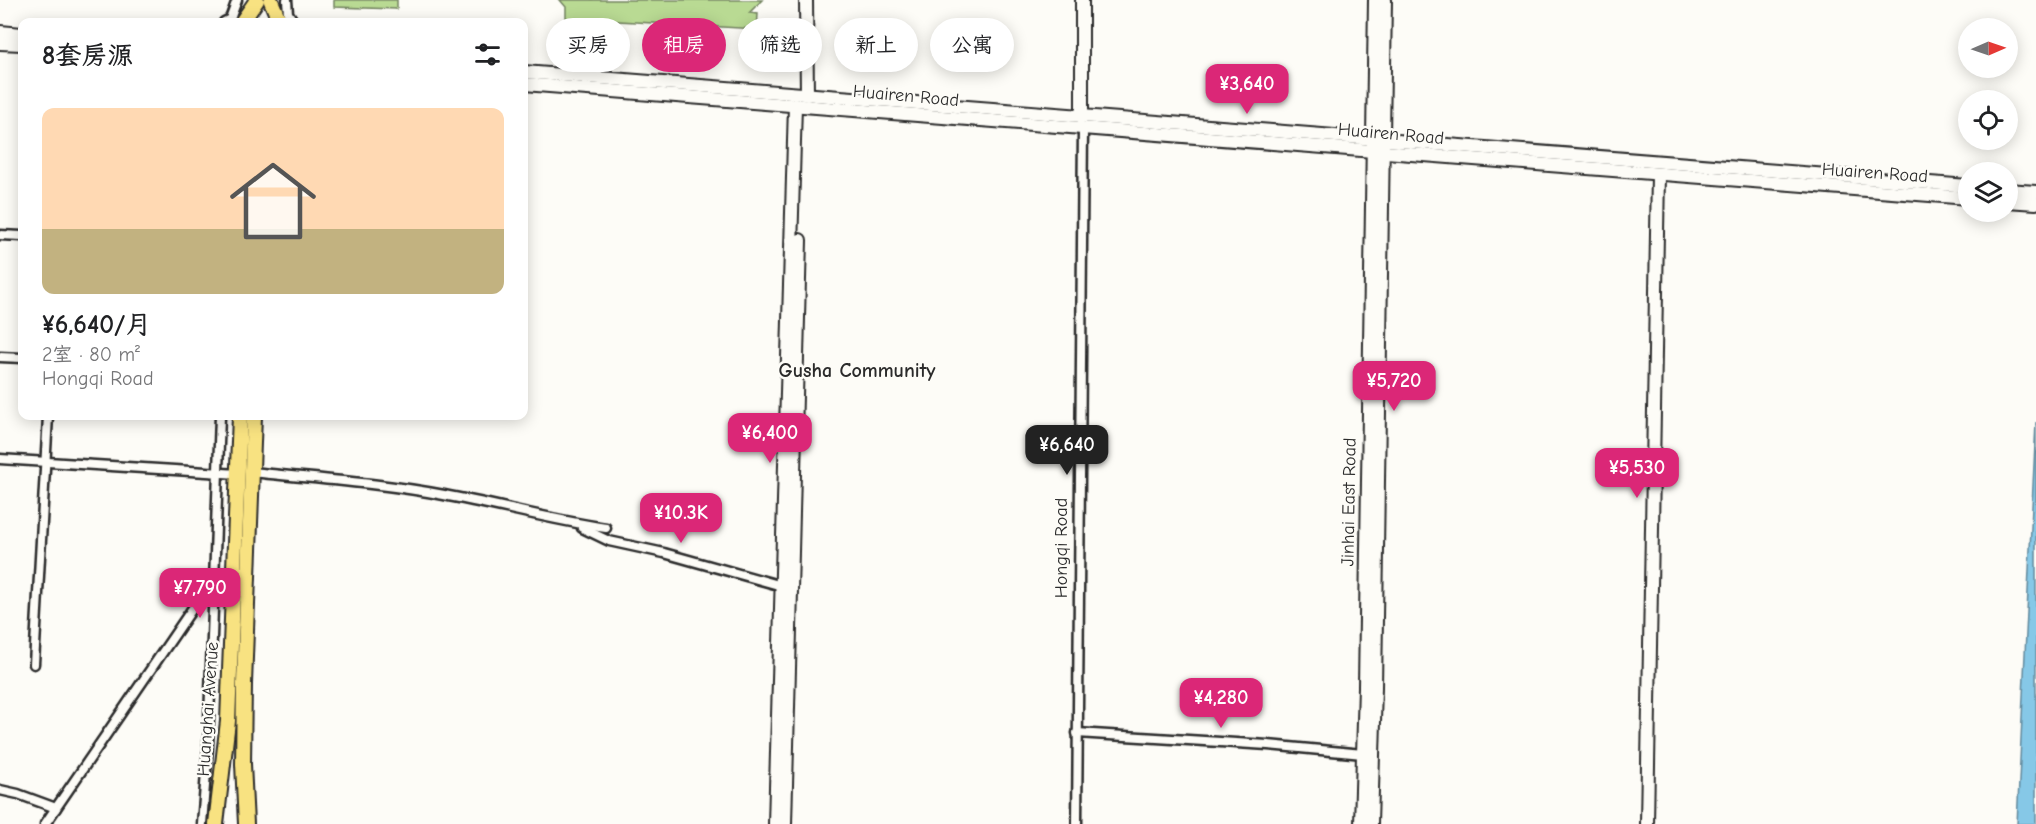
<!DOCTYPE html>
<html lang="zh">
<meta charset="utf-8">
<style>
:root{--surface:#fff;--page:#f2f2f2;--text:#202124;--muted:#757577;--accent:#db2777}
body{margin:0;font-family:"Comic Neue","LXGW WenKai TC",sans-serif;background:var(--page);color:var(--text);height:100vh;display:flex;flex-direction:column;font-size:22px;white-space:nowrap}
*{box-sizing:border-box;margin:0}
p{font-size:20px;color:var(--muted)}
.icon{flex:none;width:33px;height:33px;fill:none;stroke:currentColor;stroke-width:2;stroke-linecap:round;stroke-linejoin:round}
.map{position:relative;flex:1;overflow:hidden}
.side{position:absolute;left:18px;top:18px;width:510px;height:402px;display:flex;flex-direction:column;background:var(--surface);border-radius:12px;box-shadow:0 3px 15px #0003}
.side>*{flex:none}
.banner{position:absolute;left:546px;top:18px;width:570px;height:54px;display:flex;gap:12px}
.needle{width:39px;rotate:88deg}
.controls{position:absolute;left:1958px;top:18px;display:grid;gap:12px}
.controls a{display:grid;place-items:center;width:60px;height:60px;border-radius:50%;background:var(--surface);box-shadow:0 3px 15px #0003;font-size:30px}
.price{position:absolute;translate:-50% -51px;padding:0 14px;border-radius:12px;background:var(--accent);color:#fff;font-size:20px;line-height:39px;filter:drop-shadow(0 2px 3px #0008)}
.price::after{content:'';position:absolute;left:50%;top:36px;width:18px;height:14px;margin-left:-9px;background:inherit;clip-path:polygon(0 0,100% 0,50% 100%)}
.price.on{background:#222;color:#fff}
ul{padding:0;list-style:none}
li{display:grid;align-content:center;gap:12px;height:318px;padding:0 24px}
li span{display:grid;place-items:center;height:186px;border-radius:12px;color:#555}
li>.icon{margin-inline-start:auto}
span .icon{width:108px;height:108px;fill:#fffc;stroke-width:1}
li b{font-size:26px}
h2{display:flex;justify-content:space-between;align-items:center;height:72px;padding:0 24px;font-size:26px}
.pill{padding:0 21px;border-radius:27px;background:var(--surface);box-shadow:0 3px 15px #0003;font-size:21px;line-height:54px}
.pill.on{background:var(--accent);color:#fff}
.map>svg:first-child{display:block}
</style>
<div class="map">
<svg width="2036" height="824" viewBox="0 0 2036 824">
<rect width="100%" height="100%" fill="#fdfcf7"/>
<filter id="ink" filterUnits="userSpaceOnUse"><feTurbulence type="fractalNoise" baseFrequency=".0167" numOctaves="2"/><feDisplacementMap in="SourceGraphic" scale="12" xChannelSelector="R" yChannelSelector="G"/><feConvolveMatrix kernelMatrix="1 2 1 2 8 2 1 2 1" color-interpolation-filters="sRGB"/></filter>
<g filter="url(#ink)">
<!-- green -->
<g fill="#b9da93" stroke="#72825f" stroke-width="1.5">
<polygon points="334,0 397,0 397,9 334,7"/>
<polygon points="560,0 762,0 749,13 758,14 757,29 566,18 566,7"/>
</g>
<!-- water -->
<polygon fill="#86c8e7" stroke="#62899c" stroke-width="1.5" points="2036,422 2036,824 2017,824"/>
<g fill="none" stroke-linecap="round" stroke-linejoin="round">
<!-- street casing -->
<g stroke="#2b2b2b" stroke-width="13">
<g id="street">
<polyline points="287,0 288,13 294,22"/>
<polyline points="224,22 230,19 237,0"/>
<polyline points="0,235 22,236"/>
<polyline points="0,357 22,358"/>
<polyline points="0,459 238,474"/>
<path d="M252 472C316 479 381 483 444 495 498 505 552 520 606 528"/>
<polyline points="582,528 609,541 664,553 782,586"/>
<polyline points="34,664 48,416"/>
<polyline points="1077,733 1268,745 1363,754"/>
<polyline points="0,790 18,794 56,808"/>
<polyline points="45,824 214,577 234,576"/>
<polyline points="202,824 208,747 220,416"/>
<polyline points="1077,824 1083,128"/>
</g>
</g>
<!-- secondary casing -->
<g stroke="#2b2b2b" stroke-width="16">
<g id="secondary">
<polyline points="806,0 807,95"/>
<polyline points="0,32 22,34"/>
<polyline points="0,43 22,44"/>
<polyline points="524,72 1968,186"/>
<polyline points="524,84 1968,198"/>
<polyline points="1082,117 1082,0"/>
<polyline points="2007,190 2036,192"/>
<polyline points="2007,201 2036,203"/>
<polyline points="775,824 795,105"/>
<polyline points="785,824 800,240"/>
<polyline points="1361,824 1365,687 1375,0"/>
<polyline points="1371,824 1375,687 1385,0"/>
<polyline points="1647,824 1658,174"/>
</g>
</g>
<!-- primary casing -->
<g stroke="#2b2b2b" stroke-width="18">
<g id="primary">
<polyline points="271,1 280,22"/>
<polyline points="242,22 257,0"/>
<polyline points="216,824 228,721 240,416"/>
<polyline points="246,824 243,764 244,684 254,416"/>
</g>
</g>
<!-- street -->
<use href="#street" stroke="#fdfcf7" stroke-width="8"/>
<!-- secondary -->
<use href="#secondary" stroke="#fdfcf7" stroke-width="12"/>
<!-- primary -->
<use href="#primary" stroke="#f8e281" stroke-width="14"/>
</g>
</g>
<g text-anchor="middle" dominant-baseline="central" stroke-width="5" stroke-linejoin="round" paint-order="stroke">
<!-- street labels -->
<g font-size="18" fill="#2b2b2b" stroke="#fdfcf7">
<text transform="translate(906 96) rotate(5)">Huairen Road</text>
<text transform="translate(1391 134) rotate(5)">Huairen Road</text>
<text transform="translate(1875 173) rotate(4)">Huairen Road</text>
<text transform="translate(1349 502) rotate(-89)">Jinhai East Road</text>
<text transform="translate(1061 548) rotate(-90)">Hongqi Road</text>
<text transform="translate(208 709) rotate(-86)">Huanghai Avenue</text>
</g>
<!-- neighbourhood labels -->
<g font-size="20" font-weight="bold" fill="#2b2b2b" stroke="#fdfcf7">
<text x="857" y="370">Gusha Community</text>
</g>
</g>
</svg>
<div class="controls">
<a><svg class="needle" viewBox="-14 -14 28 28"><path d="M0-13l5 13h-10z" fill="#e53935"/><path d="M0 13l5-13h-10z" fill="#757577"/></svg></a>
<a><svg class="icon" aria-label="locate" viewBox="0 0 24 24"><circle cx="12" cy="12" r="6"/><path d="M12 2v4M12 18v4M2 12h4M18 12h4"/></svg></a>
<a><svg class="icon" aria-label="layers" viewBox="0 0 24 24"><path d="M12 4l9 5-9 5-9-5zM3 14l9 5 9-5"/></svg></a>
</div>
<b class="price" style="left:1247px;top:115px">¥3,640</b>
<b class="price" style="left:1394px;top:412px">¥5,720</b>
<b class="price" style="left:770px;top:464px">¥6,400</b>
<b class="price on" style="left:1067px;top:476px">¥6,640</b>
<b class="price" style="left:1637px;top:499px">¥5,530</b>
<b class="price" style="left:681px;top:544px">¥10.3K</b>
<b class="price" style="left:200px;top:619px">¥7,790</b>
<b class="price" style="left:1221px;top:729px">¥4,280</b>
<div class="banner">
<a class="pill">买房</a>
<a class="pill on">租房</a>
<a class="pill">筛选</a>
<a class="pill">新上</a>
<a class="pill">公寓</a>
</div>
<section class="side">
<h2>8套房源<svg class="icon" aria-label="filters" viewBox="0 0 24 24"><path d="M4 7h16M4 17h16"/><circle cx="9" cy="7" r="2"/><circle cx="15" cy="17" r="2"/></svg></h2>
<ul>
<li><span style="background:linear-gradient(#ffd9b3 65%,#c2b280 0)"><svg class="icon" aria-label="home" viewBox="0 0 24 24"><path d="M3 11l9-7 9 7M6 9v11h12V9"/></svg></span><div><b>¥6,640/月</b><p>2室 · 80 m²</p><p>Hongqi Road</p></div></li>
</ul>
</section>
</div>
